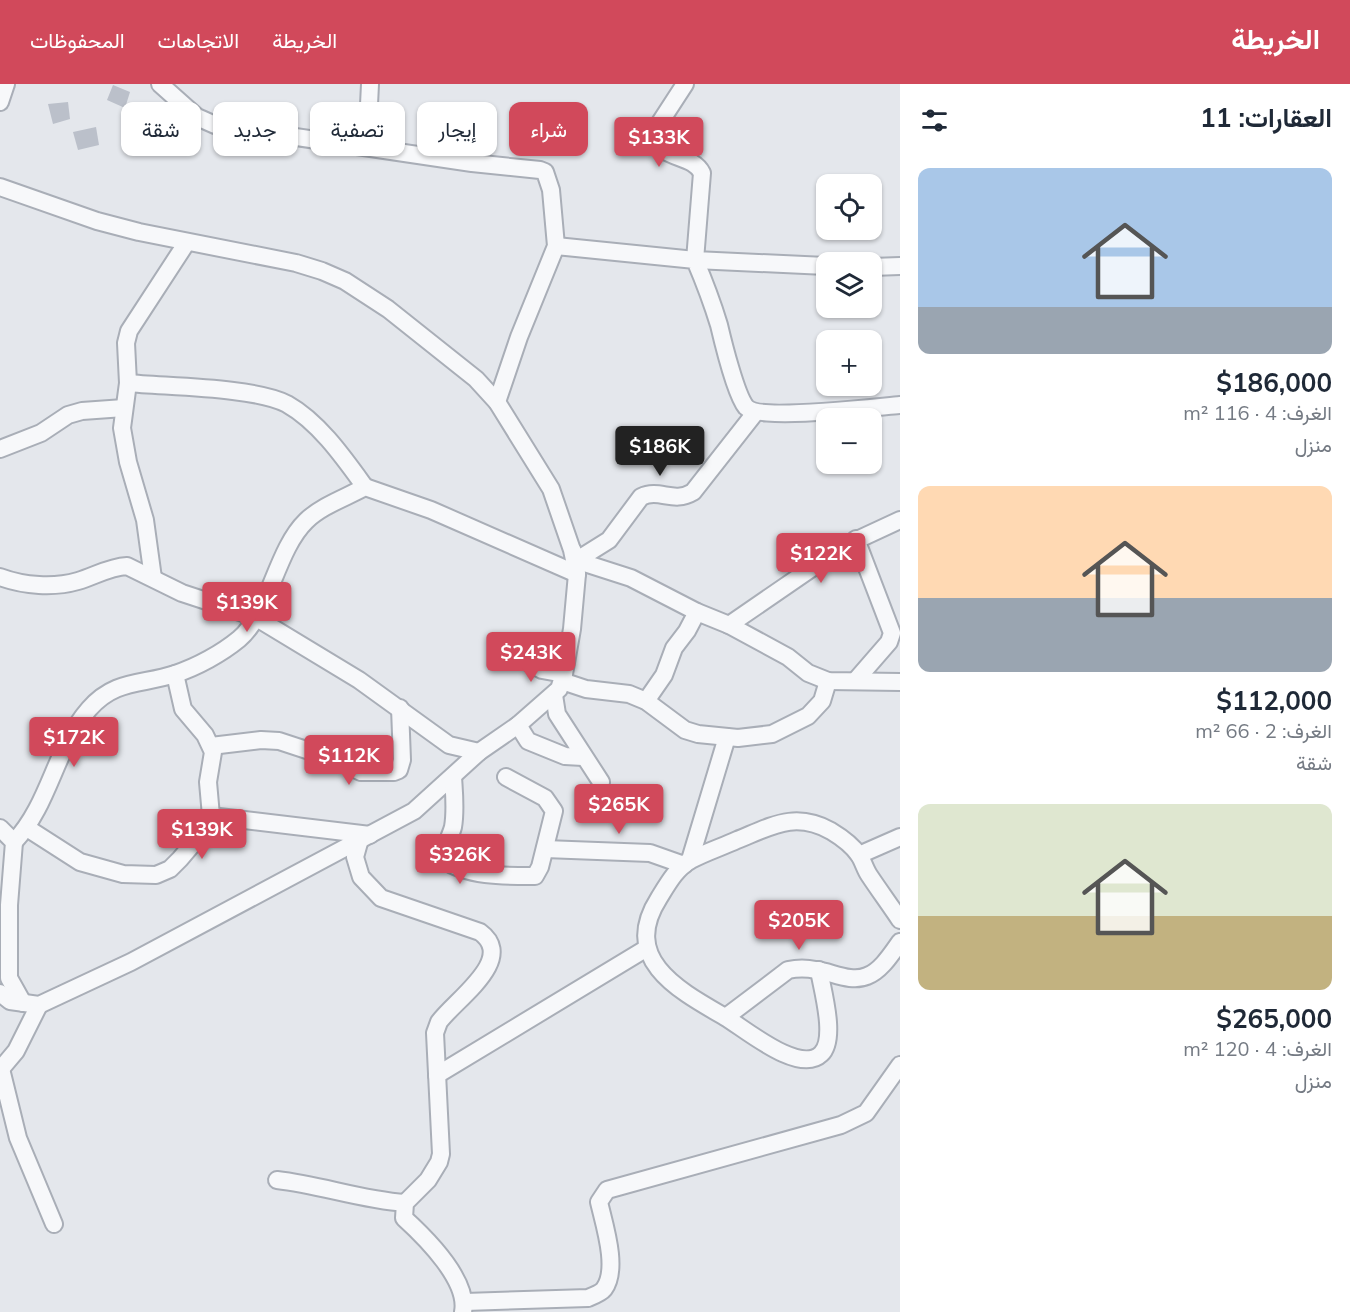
<!DOCTYPE html>
<html lang="ar">
<meta charset="utf-8">
<style>
:root{--surface:#fff;--page:#f6f6f7;--text:#1f2937;--muted:#747a83;--accent:#d1495b}
body{margin:0;font-family:Mulish,Vazirmatn,sans-serif;background:var(--page);color:var(--text);direction:rtl;height:100vh;display:flex;flex-direction:column;font-size:22px;white-space:nowrap}
*{box-sizing:border-box;margin:0}
p{font-size:20px;color:var(--muted)}
.icon{flex:none;width:33px;height:33px;fill:none;stroke:currentColor;stroke-width:2;stroke-linecap:round;stroke-linejoin:round}
.map{position:relative;flex:1;overflow:hidden;direction:ltr}
.sheet{display:flex;flex-direction:column;background:var(--surface);width:450px}
.sheet>*{flex:none}
.top-card{position:absolute;left:18px;top:18px;width:570px;height:54px;direction:rtl;display:flex;gap:12px}
.tools{position:absolute;left:816px;top:90px;display:grid;gap:12px}
.tools a{display:grid;place-items:center;width:66px;height:66px;border-radius:12px;background:var(--surface);box-shadow:0 2px 4px #0004;font-size:30px}
.price{position:absolute;translate:-50% -51px;padding:0 14px;border-radius:6px;background:var(--accent);color:#fff;font-size:20px;line-height:39px;filter:drop-shadow(0 2px 3px #0008)}
.price::after{content:'';position:absolute;left:50%;top:36px;width:18px;height:14px;margin-left:-9px;background:inherit;clip-path:polygon(0 0,100% 0,50% 100%)}
.price.current{background:#222;color:#fff}
ul{padding:0;list-style:none}
li{display:grid;align-content:center;gap:12px;height:318px;padding:0 18px}
li span{display:grid;place-items:center;height:186px;border-radius:12px;color:#555}
li>.icon{margin-inline-start:auto}
span .icon{width:108px;height:108px;fill:#fffc;stroke-width:1}
li b{font-size:26px}
h2{display:flex;justify-content:space-between;align-items:center;height:72px;padding:0 18px;font-size:26px}
.chip{padding:0 21px;border-radius:12px;background:var(--surface);box-shadow:0 2px 4px #0004;font-size:21px;line-height:54px}
.chip.current{background:var(--accent);color:#fff}
header{display:flex;align-items:center;gap:36px;box-sizing:border-box;height:84px;padding:0 30px;background:var(--accent);color:#fff}
header strong{font-size:28px}
nav{display:flex;gap:33px;margin-inline-start:auto;font-size:21px}
main{display:flex;flex:1;min-height:0}
.map>svg:first-child{display:block}
</style>
<header>
<strong>الخريطة</strong>
<nav><a>الخريطة</a><a>الاتجاهات</a><a>المحفوظات</a></nav>
</header>
<main>
<section class="sheet">
<h2>العقارات: 11<svg class="icon" aria-label="filters" viewBox="0 0 24 24"><path d="M4 7h16M4 17h16"/><circle cx="9" cy="7" r="2"/><circle cx="15" cy="17" r="2"/></svg></h2>
<ul>
<li><span style="background:linear-gradient(#a9c7e8 75%,#9aa5b1 0)"><svg class="icon" aria-label="home" viewBox="0 0 24 24"><path d="M3 11l9-7 9 7M6 9v11h12V9"/></svg></span><div><b>$186,000</b><p>الغرف: 4 · 116 m²</p><p>منزل</p></div></li>
<li><span style="background:linear-gradient(#ffd9b3 60%,#9aa5b1 0)"><svg class="icon" aria-label="home" viewBox="0 0 24 24"><path d="M3 11l9-7 9 7M6 9v11h12V9"/></svg></span><div><b>$112,000</b><p>الغرف: 2 · 66 m²</p><p>شقة</p></div></li>
<li><span style="background:linear-gradient(#dfe7d0 60%,#c2b280 0)"><svg class="icon" aria-label="home" viewBox="0 0 24 24"><path d="M3 11l9-7 9 7M6 9v11h12V9"/></svg></span><div><b>$265,000</b><p>الغرف: 4 · 120 m²</p><p>منزل</p></div></li>
</ul>
</section>
<div class="map">
<svg width="900" height="1228" viewBox="0 0 900 1228">
<rect width="100%" height="100%" fill="#e4e7ec"/>
<!-- building -->
<g fill="#bbc0ca">
<polygon points="113,1 130,8 125,24 107,16"/>
<polygon points="68,18 70,35 53,40 48,20"/>
<polygon points="96,43 99,61 78,66 73,48"/>
</g>
<g fill="none" stroke-linecap="round" stroke-linejoin="round">
<!-- minor casing -->
<g stroke="#a9aeb7" stroke-width="20">
<g id="minor">
<polyline points="160,0 197,33 215,41 472,79 540,86 545,88 551,106 556,162 519,253 497,318"/>
<path d="M685 0 659 40 655 53C661 77 692 69 702 89L695 176 826 182"/>
<polyline points="0,18 6,0"/>
<polyline points="367,62 370,0"/>
<polyline points="0,103 97,137 139,148 296,179 322,187 345,197 388,225 476,295 497,318 551,405 572,466 577,490 572,545 564,590 559,605 518,641 479,668 414,727 131,878 39,921 10,917 0,909"/>
<path d="M556 162 695 176C704 197 712 218 719 241 723 258 736 311 746 323 759 337 876 323 900 321"/>
<polyline points="872,183 900,182"/>
<path d="M128 299C167 303 255 303 287 320 319 338 344 374 365 403"/>
<polyline points="0,365 41,349 68,331 82,327 124,324"/>
<polyline points="573,467 575,476 631,494 697,528 729,541 788,573 808,589 828,597 900,598"/>
<path d="M577 476 609 456 641 413C660 404 673 420 693 408L755 329"/>
<path d="M0 493C24 502 54 504 78 497 95 492 109 483 127 482L182 509 255 533 359 596 449 661 479 668"/>
<polyline points="153,494 145,436 128,378 122,344 128,299 126,259 129,247 187,158"/>
<polyline points="729,541 844,462 900,436"/>
<polyline points="512,569 542,586 564,590"/>
<polyline points="856,596 889,558 892,549 856,455"/>
<polyline points="562,597 586,605 629,610 646,617 685,646 698,650 738,654 772,650 808,632 822,617 828,597"/>
<polyline points="554,611 557,630 601,698"/>
<polyline points="646,617 664,591 674,564 687,547 697,528"/>
<polyline points="518,641 528,657 565,672 583,673"/>
<polyline points="211,662 261,656 279,657 337,676 361,688 394,688 399,686 402,676 400,624"/>
<path d="M453 693C454 709 456 726 453 743 450 754 443 764 444 776 468 793 507 792 535 792L540 783 554 727 545 714 506 693"/>
<polyline points="211,732 370,751"/>
<polyline points="0,744 14,758 9,821 9,894 23,919"/>
<polyline points="27,744 80,778 123,790 156,791 170,785 180,775 202,749 211,732 208,698 213,668 205,651 183,625 175,590"/>
<path d="M360 755 355 773 361 793 381 814 480 848C517 875 456 915 439 938L435 949 441 1070 439 1078 428 1096 405 1119 404 1134C426 1154 469 1197 463 1228"/>
<path d="M14 758C50 720 55 664 89 625 115 595 142 601 175 590 197 583 222 569 239 555 269 530 276 466 306 437 321 422 347 413 365 403L431 426 577 490"/>
<polyline points="545,765 650,769 684,781"/>
<polyline points="859,771 900,753"/>
<polyline points="690,776 727,653"/>
<path d="M819 886C822 905 837 955 821 970 799 991 744 944 725 933 678 906 620 875 659 814 667 801 677 783 691 776 706 768 722 763 737 756 772 742 795 727 831 747 841 753 852 761 859 771 863 777 865 785 869 791 879 806 890 821 900 836"/>
<path d="M726 933 788 886C798 884 806 884 816 886 832 888 851 899 867 892 881 887 892 869 900 858"/>
<polyline points="1,985 18,1054 54,1140"/>
<polyline points="0,986 16,967 39,921"/>
<polyline points="437,991 647,864"/>
<path d="M277 1096C321 1101 361 1116 405 1119"/>
<path d="M465 1218 588 1214C593 1212 601 1209 604 1205 619 1185 604 1140 599 1118L607 1106 841 1041 866 1029 900 981"/>
</g>
</g>
<!-- minor -->
<use href="#minor" stroke="#f7f8fa" stroke-width="16"/>
</g>
</svg>
<div class="tools">
<a><svg class="icon" aria-label="locate" viewBox="0 0 24 24"><circle cx="12" cy="12" r="6"/><path d="M12 2v4M12 18v4M2 12h4M18 12h4"/></svg></a>
<a><svg class="icon" aria-label="layers" viewBox="0 0 24 24"><path d="M12 4l9 5-9 5-9-5zM3 14l9 5 9-5"/></svg></a>
<a>+</a>
<a>−</a>
</div>
<b class="price" style="left:659px;top:84px">$133K</b>
<b class="price current" style="left:660px;top:393px">$186K</b>
<b class="price" style="left:821px;top:500px">$122K</b>
<b class="price" style="left:247px;top:549px">$139K</b>
<b class="price" style="left:531px;top:599px">$243K</b>
<b class="price" style="left:74px;top:684px">$172K</b>
<b class="price" style="left:349px;top:702px">$112K</b>
<b class="price" style="left:619px;top:751px">$265K</b>
<b class="price" style="left:202px;top:776px">$139K</b>
<b class="price" style="left:460px;top:801px">$326K</b>
<b class="price" style="left:799px;top:867px">$205K</b>
<div class="top-card">
<a class="chip current">شراء</a>
<a class="chip">إيجار</a>
<a class="chip">تصفية</a>
<a class="chip">جديد</a>
<a class="chip">شقة</a>
</div>
</div>
</main>
